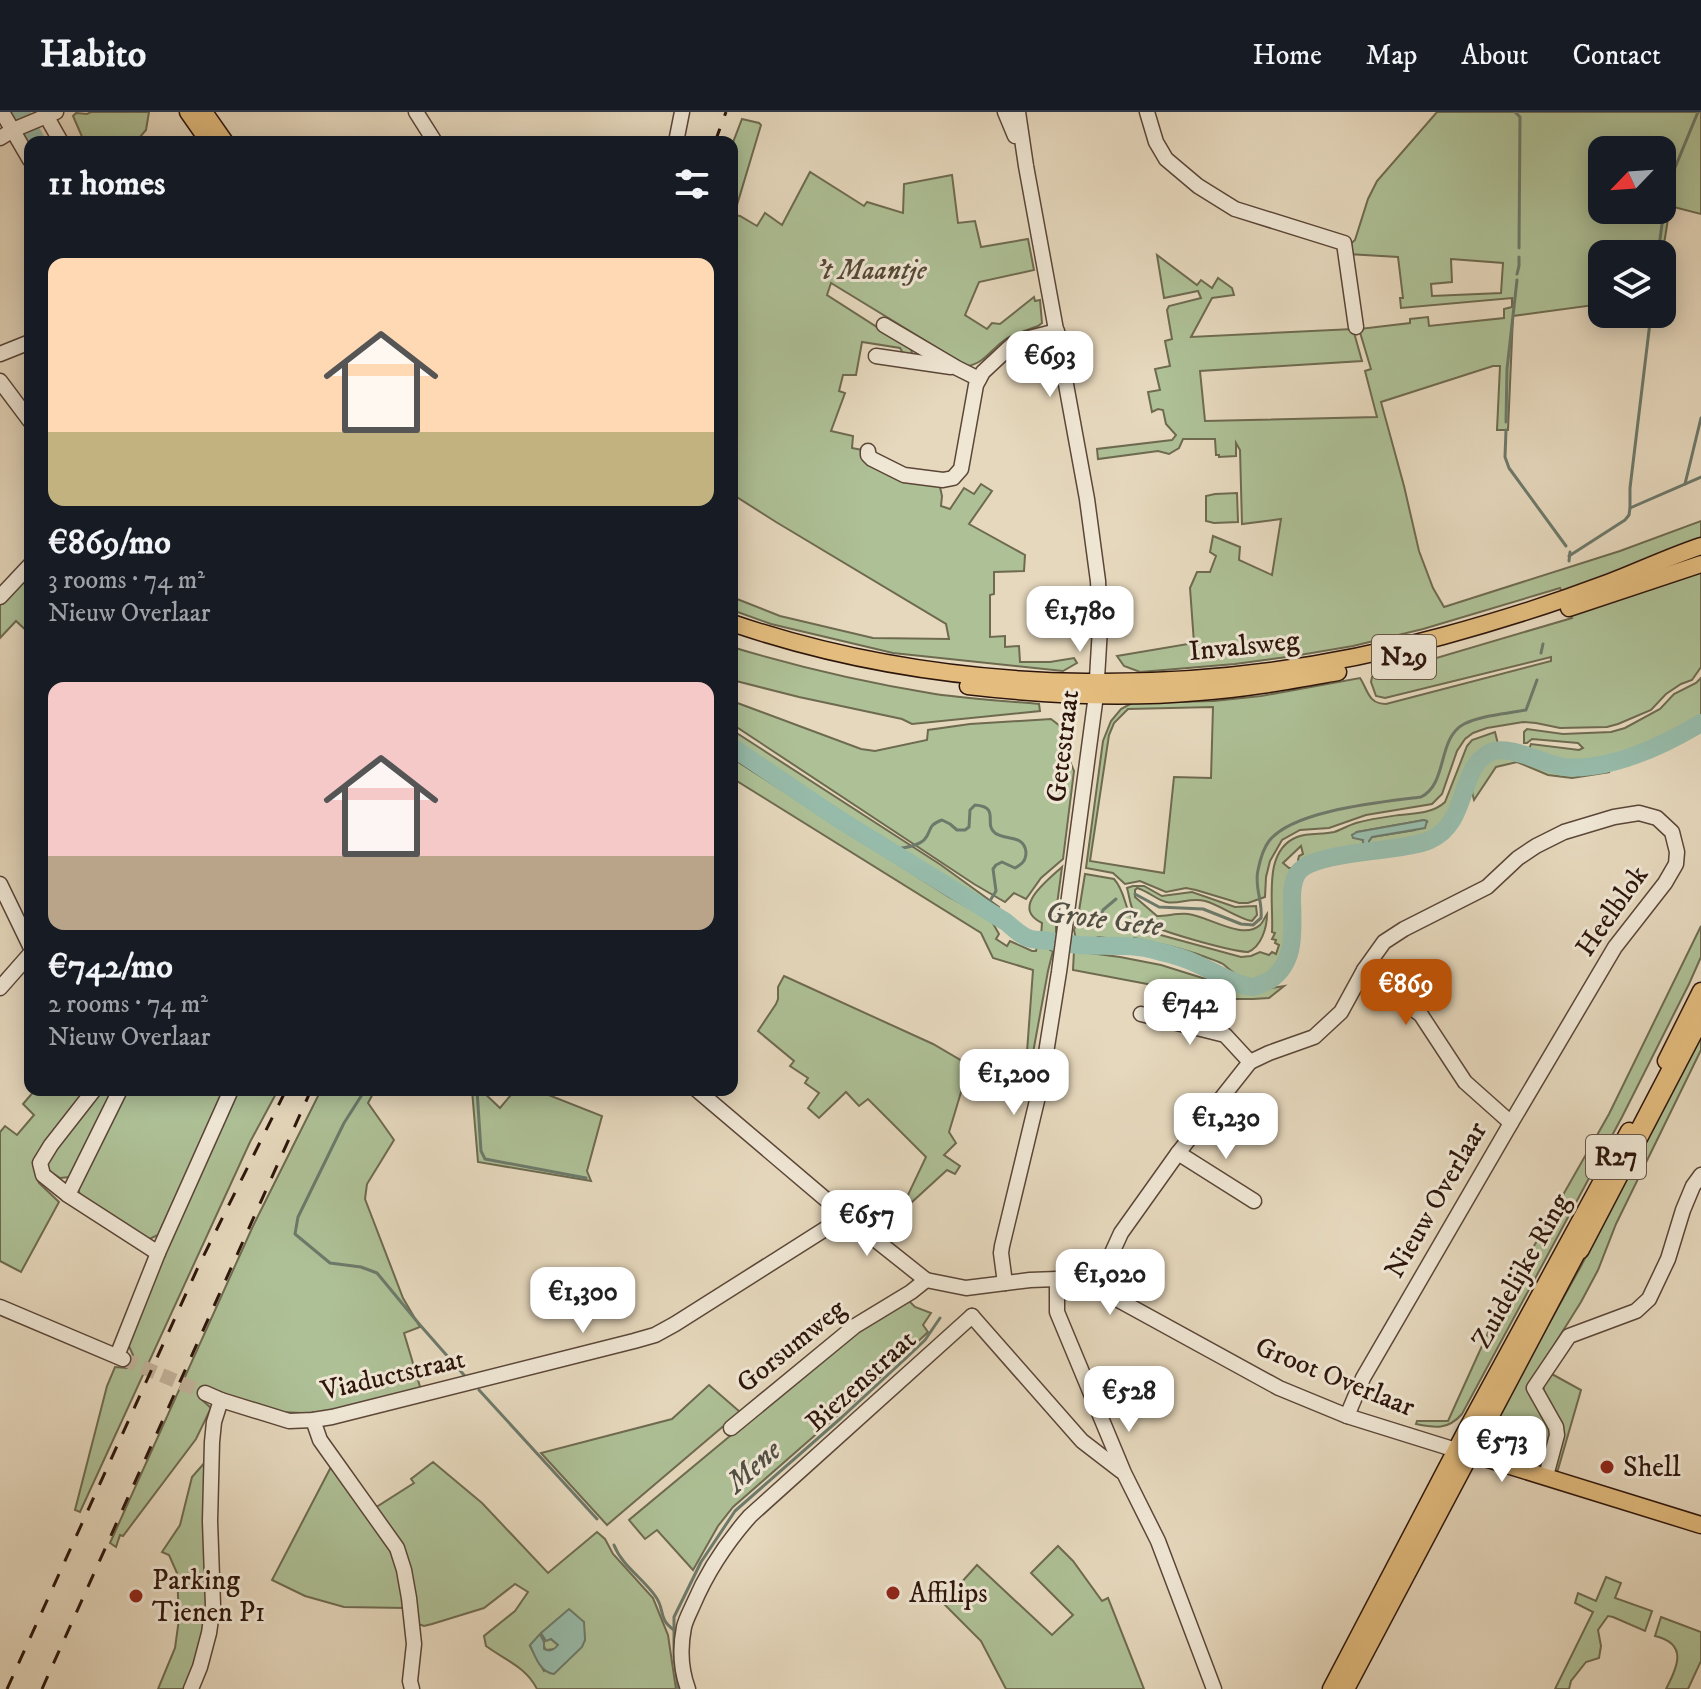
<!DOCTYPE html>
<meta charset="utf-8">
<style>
:root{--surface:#171b24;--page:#20242c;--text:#f1f3f6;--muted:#9ea1a6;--line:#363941;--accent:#b45309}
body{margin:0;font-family:"IM FELL DW Pica",serif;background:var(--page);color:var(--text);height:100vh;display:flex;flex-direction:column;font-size:30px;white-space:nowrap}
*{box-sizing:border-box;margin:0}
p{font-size:26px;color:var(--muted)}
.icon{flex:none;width:44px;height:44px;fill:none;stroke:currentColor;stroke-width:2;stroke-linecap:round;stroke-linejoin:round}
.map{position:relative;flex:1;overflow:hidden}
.drawer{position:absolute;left:24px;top:24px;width:714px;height:960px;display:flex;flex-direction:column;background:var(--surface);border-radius:16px;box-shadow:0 4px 20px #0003}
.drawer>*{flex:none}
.needle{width:52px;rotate:245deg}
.fabs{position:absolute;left:1588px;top:24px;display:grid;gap:16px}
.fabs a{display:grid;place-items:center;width:88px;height:88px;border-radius:16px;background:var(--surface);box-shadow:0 4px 20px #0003;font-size:40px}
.price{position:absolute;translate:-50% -68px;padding:0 18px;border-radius:16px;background:#fff;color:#222;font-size:26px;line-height:52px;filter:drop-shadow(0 2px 4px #0008)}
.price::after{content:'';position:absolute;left:50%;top:48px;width:24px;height:18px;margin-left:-12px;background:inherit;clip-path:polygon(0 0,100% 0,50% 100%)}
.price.selected{background:var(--accent);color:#fff}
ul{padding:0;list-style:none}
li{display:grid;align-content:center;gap:16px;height:424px;padding:0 24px}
li span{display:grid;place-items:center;height:248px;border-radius:16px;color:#555}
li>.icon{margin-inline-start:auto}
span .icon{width:144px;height:144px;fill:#fffc;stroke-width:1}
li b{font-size:34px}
h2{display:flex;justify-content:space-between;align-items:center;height:96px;padding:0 24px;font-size:34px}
header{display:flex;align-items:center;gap:48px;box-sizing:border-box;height:112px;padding:0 40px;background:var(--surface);border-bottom:2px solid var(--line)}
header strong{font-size:38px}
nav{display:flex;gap:44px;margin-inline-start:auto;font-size:28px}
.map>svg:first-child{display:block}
</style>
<header>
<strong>Habito</strong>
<nav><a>Home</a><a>Map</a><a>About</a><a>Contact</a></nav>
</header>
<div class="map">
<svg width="1701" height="1577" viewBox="0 0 1701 1577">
<rect width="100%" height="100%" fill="#e6d8bd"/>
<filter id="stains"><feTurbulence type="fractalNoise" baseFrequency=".0025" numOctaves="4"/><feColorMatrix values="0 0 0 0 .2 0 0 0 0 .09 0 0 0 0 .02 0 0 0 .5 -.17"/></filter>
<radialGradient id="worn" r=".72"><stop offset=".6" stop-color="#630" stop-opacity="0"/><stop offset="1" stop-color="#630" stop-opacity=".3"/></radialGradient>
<!-- green -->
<g fill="#aec096" stroke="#6e6a50" stroke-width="2" fill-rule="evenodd">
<polygon points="91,0 149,0 146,18 140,25 125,25 118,30 88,30 85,25 83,27 73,4 76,1 87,2"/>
<path d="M1437 0H1701V102L1670 94 1662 145V142H1602V192L1513 204 1508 318H1497L1500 254H1493L1381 290 1404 374 1419 439 1433 476 1444 495 1620 439 1701 409V430L1562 481 1560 476 1423 517 1353 534 1294 544 1235 552 1140 560 1124 554 1117 544 1194 531 1190 476 1197 460H1210L1216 444 1210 440 1213 424 1240 435 1239 448 1272 463 1281 407 1242 412 1240 338 1236 331V344L1219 345V343H1216L1215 327H1183L1179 336 1169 342 1158 339 1098 347 1097 337 1172 328 1176 323 1166 312 1163 298 1158 297 1152 300 1148 280 1160 278 1155 257 1170 254 1165 229 1172 227 1167 198 1169 194 1201 186 1198 179 1164 186 1157 143 1197 173 1201 168 1212 176 1218 166 1232 176 1234 183 1212 186 1191 225 1353 217 1362 249 1200 259 1205 309 1377 305 1365 259 1371 257 1359 217 1410 211V207L1428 205 1429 214 1504 206V197L1512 195V186L1401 196 1400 186H1403L1398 145 1348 142V134L1355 128 1368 87 1377 69ZM1602 38H1662V98H1602ZM1451 147 1503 151 1501 181 1432 184 1431 172 1452 170Z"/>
<path d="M742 7 759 11 761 13 734 103 740 104 757 114 765 101 782 113 810 60 864 94 867 90 903 101 904 72 952 63 958 111 975 109 981 135 1028 127 1034 158 979 170 965 203 987 217 992 211 1000 212 1034 185 1035 189 1040 188 1042 211 1038 214C1028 218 1015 221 1006 227 992 236 984 252 967 254L831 171 827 183 911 237 912 241V244L905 245 900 236 862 230 856 263H843L839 279 845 281 831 319 853 324 852 336 867 339 940 375 942 384 941 394 950 397 964 376 974 382 981 372 992 379 969 412 1025 443 1024 459 994 460V482L990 483V525L1005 524V535L1019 534 1020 550H1050L1074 546 1077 551 1063 559 893 541 771 512 732 498V485L780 504 873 526 949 527 946 512 776 410 732 382V33Z"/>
<polygon points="1237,381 1238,410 1214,411 1206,409 1206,384 1215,382"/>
<path d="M1701 458V555L1692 568 1681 572 1666 582 1651 598 1618 612 1607 615 1560 616 1536 611 1523 610 1487 616 1473 621 1465 627 1457 639 1442 682 1432 692 1366 703 1329 716 1300 718 1282 728 1270 749 1266 765 1265 785 1248 791H1239L1196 778 1186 776 1166 780 1140 769 1125 772 1113 761 1086 756 1103 629 1111 609 1121 597 1132 591 1214 589 1261 584 1360 566C1368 578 1368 592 1386 592L1551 549V545L1385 586 1376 584 1371 570 1372 565 1572 506 1570 501ZM1213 595 1211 666 1174 665 1164 761 1090 749 1109 623 1114 611 1128 597Z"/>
<polygon points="30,459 30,522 16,509 0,526 0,490"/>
<path d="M732 535C798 555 867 571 935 582 970 587 1005 589 1039 592L1040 599 912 612 902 607 799 585 732 568Z"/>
<path d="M1701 566V606C1651 632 1585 669 1529 637L1531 632 1579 638 1583 636 1578 631 1532 627 1527 631H1524V620L1527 617 1563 622 1611 620 1625 616 1660 597 1674 582 1696 571Z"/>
<polygon points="732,589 861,637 875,639 927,628 928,618 970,612 1051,607 1060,614 1066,640 1074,659 1063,747 1041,766 1026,787 1014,781 1005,790 974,772 732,612"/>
<polygon points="732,618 941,753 999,795 996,800 917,750 902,738 732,631"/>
<path d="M1495 620 1498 632 1485 638 1472 651 1451 698 1434 720 1418 727 1374 736 1369 734V729L1372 725 1415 718 1427 710 1424 708 1357 720 1360 727 1363 728V733L1327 740 1300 751 1298 748 1299 744 1303 742 1301 734 1283 751 1289 756H1294C1290 764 1285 775 1285 785 1284 800 1290 813 1287 828 1283 854 1267 877 1237 863 1232 860 1228 856 1223 852 1216 848 1207 846 1200 843 1179 835 1156 831 1134 826L1133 830 1099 825 1084 830 1076 828 1074 818 1078 805 1085 762 1114 767C1129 783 1122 807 1146 819L1241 845 1251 844 1260 840 1269 843 1272 840 1276 842 1279 833 1275 831 1276 828 1272 827 1275 821 1272 820C1274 790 1262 739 1297 725 1309 720 1322 723 1334 720 1341 718 1349 713 1356 711 1370 707 1385 705 1399 703 1414 702 1434 701 1445 690L1467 634 1472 628Z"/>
<path d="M1501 644 1516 645 1560 661 1610 660 1572 666 1548 663 1517 650 1496 655 1474 688C1467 666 1478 648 1501 644Z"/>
<polygon points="732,646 949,785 991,808 999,822 996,827 1007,834 1010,829 1032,839 1036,839 1037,834 1050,836 1050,838 1053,839 1048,859 1026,979 1021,978 1027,940 1033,858 993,846 981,821 732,666"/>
<path d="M1062 755 1056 800V822H1053L1052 825 1041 824 1042 811C1010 796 1047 769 1062 755Z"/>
<path d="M1133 774H1144L1162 784 1192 780 1235 795 1256 794 1257 803 1252 809C1239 807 1220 793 1205 789 1190 785 1179 793 1166 790 1157 788 1148 779 1137 776L1135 778V785L1157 804C1167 804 1178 801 1188 802 1208 804 1243 829 1260 813 1263 810 1265 805 1267 802 1267 816 1261 835 1248 840 1230 839 1148 817 1138 806 1130 797 1130 786 1127 776Z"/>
<path d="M1701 814V845L1689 872 1622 1005 1462 1302C1448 1318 1435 1316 1416 1312L1417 1309H1448L1501 1192 1609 1002Z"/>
<polygon points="1074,839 1120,845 1161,853 1247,880 1284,874 1269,886 1253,887 1235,887 1179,876 1179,878 1073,858"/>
<polygon points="784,864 933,932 969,953 967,977 962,977 949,1020 956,1031 944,1043 960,1054 955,1062 947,1058 912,1090 907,1085 926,1045 868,987 859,994 846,980 819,1006 808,996 819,981 805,971 808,966 790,954 794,949 758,919 776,892 778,887 778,875"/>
<path d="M1701 921V938L1616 1112 1598 1158 1581 1190 1529 1273 1552 1317 1544 1351 1541 1354C1519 1345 1506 1342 1492 1322L1494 1317 1491 1316 1581 1154Z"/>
<polygon points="35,978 88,978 36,1062 39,1071 59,1090 21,1160 0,1149 0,1020 5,1014 17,1023 34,1003 23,992"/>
<polygon points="99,978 114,978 70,1065 60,1066 49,1059 46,1048"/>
<polygon points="123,978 225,978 158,1123 145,1129 80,1083 77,1073"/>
<polygon points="236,978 278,978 250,1030 80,1400 75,1398 107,1274 115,1255 127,1256 133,1243 128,1232 187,1088"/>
<polygon points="321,978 375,978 368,991 394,1028 367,1072 365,1087 403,1186 420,1215 404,1221 421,1278 323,1302 280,1300 207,1277 201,1287 211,1296 196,1327 123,1424 120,1423 116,1435 110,1431 253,1114"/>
<polygon points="472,978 481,978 500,996 515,978 536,978 602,1004 587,1059 591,1069 478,1050"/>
<polygon points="906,1186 915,1195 931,1201 923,1213 928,1220 862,1282 733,1395 718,1414 693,1458 657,1418 645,1427 629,1408 861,1215"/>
<path d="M1550 1261 1581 1278 1557 1361 1554 1360C1555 1350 1561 1330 1560 1321 1557 1299 1532 1284 1550 1261Z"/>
<polygon points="709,1273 740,1300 607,1413 541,1341 672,1307"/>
<polygon points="207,1348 207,1511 192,1562 185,1577 158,1577 175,1536 179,1507 177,1461 169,1443 162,1440 180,1413 192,1365"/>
<path d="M433 1350 482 1391 548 1461 597 1420 605 1427 613 1442 653 1486 668 1523 676 1577H537C526 1555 505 1548 486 1534L484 1524 515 1499 528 1480 515 1472 484 1496 432 1512 424 1514 418 1512 375 1396 414 1371 411 1367ZM583 1510 585 1528 544 1559 530 1534 544 1530 543 1533 546 1538 555 1537 558 1533 551 1527Z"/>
<polygon points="332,1353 389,1436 400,1464 405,1496 344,1495 305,1484 272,1468"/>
<polygon points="1058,1434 1073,1449 1102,1489 1108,1486 1144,1577 1006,1577 981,1529 943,1491 977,1453 1052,1523 1073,1503 1031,1461"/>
<polygon points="1606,1465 1621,1471 1615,1486 1652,1499 1645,1519 1613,1505 1608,1504 1598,1518 1601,1534 1599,1546 1586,1550 1571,1569 1569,1577 1555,1577 1593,1500 1575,1491 1578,1481 1596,1489"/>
<path d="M1661 1505 1701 1520V1549L1688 1577H1666C1677 1556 1689 1532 1655 1524Z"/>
</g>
<!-- water -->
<g fill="#97bbaa" stroke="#6d796a" stroke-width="2">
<polygon points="1424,708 1427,709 1425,716 1372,725 1369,729 1369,734 1363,733 1363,728 1353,726 1352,723 1357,720"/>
<path d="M569 1497 584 1510 585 1528 582 1535 554 1562C541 1561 535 1545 530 1533L540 1522 544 1530V1537C549 1540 554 1538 558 1533L551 1527 546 1529 541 1521Z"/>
</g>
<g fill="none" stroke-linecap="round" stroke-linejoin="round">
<!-- stream -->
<g stroke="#6d796a" stroke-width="3">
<polyline points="1515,0 1520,5 1519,136"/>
<polyline points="1658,142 1667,75 1698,0"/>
<polyline points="1517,162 1519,154 1519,145"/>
<polyline points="1506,310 1507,257 1517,168"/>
<polyline points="1506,318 1505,345 1509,356 1566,434"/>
<polyline points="1685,372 1701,306"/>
<polyline points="1630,396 1630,376 1651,202"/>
<polyline points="1569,444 1625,408 1629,403 1630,396 1701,365"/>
<polyline points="1569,449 1570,440"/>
<polyline points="1541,541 1543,532"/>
<path d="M891 738C900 736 917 735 924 728 933 718 926 714 942 708L950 712 957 718H965L969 715 970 698 975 693C1001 695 983 712 995 721 1006 729 1024 722 1026 740 1026 749 1022 752 1015 756L1002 750 996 753 993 757 996 779 985 797"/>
<path d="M1135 782 1159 795 1203 797 1241 812 1253 813 1261 806C1263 790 1254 775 1258 758 1260 748 1263 737 1269 729 1293 698 1383 690 1421 685 1448 672 1437 626 1464 612 1482 603 1506 602 1526 598L1537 568"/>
<polyline points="1098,816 1103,798 1116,787"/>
<polyline points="1097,826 1097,833"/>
<polyline points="1043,835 1043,828"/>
<polyline points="365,978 344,1011 298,1105 295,1122 330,1151 361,1155 377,1161 420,1213 464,1263"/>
<polyline points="477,978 481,1039 485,1047 586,1066"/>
<polyline points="479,1278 597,1407"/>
<path d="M614 1433C622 1454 643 1466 656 1485 665 1498 658 1507 674 1518"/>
<polyline points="678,1577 674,1545 674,1505 701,1450 735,1399 841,1306 905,1247 925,1228 940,1206"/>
</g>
<!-- river -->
<g stroke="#97bbaa" stroke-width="18">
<polyline points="20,0 37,30"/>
<path d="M732 635 840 708 1006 810C1013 816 1022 825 1031 827 1036 828 1043 828 1049 829 1059 830 1069 832 1079 833 1105 835 1131 831 1157 839 1170 842 1185 846 1197 852 1211 858 1239 875 1253 875 1257 874 1266 870 1270 868 1298 849 1292 815 1292 785 1292 777 1293 769 1297 762 1311 738 1401 741 1430 728 1469 711 1458 657 1489 641 1508 631 1542 652 1565 655 1609 659 1663 634 1701 611"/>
</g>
<!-- minor-tunnel -->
<polyline stroke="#c1b199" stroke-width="14" stroke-dasharray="14 7" stroke-linecap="butt" points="123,1247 205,1281"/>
<!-- minor casing -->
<g stroke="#5b4638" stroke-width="17">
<g id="minor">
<polyline points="2,0 30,48"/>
<polyline points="44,0 61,30"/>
<polyline points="416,0 435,30"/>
<polyline points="1005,0 1015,24"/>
<polyline points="1147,0 1156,30 1166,47 1198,74 1235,97 1344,131 1356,215"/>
<polyline points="0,26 13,18 56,0"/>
<polyline points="676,30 682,0"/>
<polyline points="884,213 957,256 979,267"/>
<polyline points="0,242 30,230"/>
<polyline points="876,244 951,255"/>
<polyline points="0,269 30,309"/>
<polyline points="868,339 868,343 872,347 904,363 943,368 953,366 961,357 976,273 983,260 1013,232 1025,227 1057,219"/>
<polyline points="0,485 30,453"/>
<polyline points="0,772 30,834"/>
<polyline points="1364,858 1384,830 1404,817 1487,775 1518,746 1536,734 1564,720 1614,705 1639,701 1657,706 1672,720 1677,740 1676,752 1665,771 1615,835 1511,1011"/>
<polyline points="0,876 30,842"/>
<polyline points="1141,902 1225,923 1250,950"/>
<polyline points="94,978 51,1033 40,1051 43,1063 68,1083 158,1141"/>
<polyline points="697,978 843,1102 926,1168 966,1176 1030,1168 1057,1167 1075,1169 1096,1176 1124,1191 1279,1276 1347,1304 1456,1338"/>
<polyline points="1178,1041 1254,1089"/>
<polyline points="68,1083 120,978"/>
<polyline points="1057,1167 1057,1200 1124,1361 1158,1429 1214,1577"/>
<polyline points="1005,1171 1001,1141 1002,1134 1041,972 1059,860 1096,583 1100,516 1098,469 1087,387 1026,54 1018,0"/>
<polyline points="1096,1176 1121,1121 1178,1041 1250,950 1269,941 1314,925 1341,900 1364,858 1421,903 1465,970 1511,1011 1363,1266 1347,1304"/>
<polyline points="0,1195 123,1247"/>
<polyline points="972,1204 1082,1329 1121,1359"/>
<polyline points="117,1244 158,1141 231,978"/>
<polyline points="205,1281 221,1288 289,1309 313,1308 332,1305 634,1229 655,1223 675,1212 833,1112 843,1102"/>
<polyline points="313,1308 320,1328 397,1436 404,1458 409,1486 414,1532 410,1569 412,1577"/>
<polyline points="731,1316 855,1214 911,1180 926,1168"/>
<polyline points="1546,1364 1557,1323 1556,1315 1534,1276 1569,1224 1636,1199 1649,1187 1668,1147 1683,1098 1693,1074 1701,1063"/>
<polyline points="191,1577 200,1555 209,1521 213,1493 210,1409 212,1330 214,1310 221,1288"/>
<path d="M688 1577C681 1558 680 1535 684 1515 686 1507 690 1500 693 1493 707 1460 727 1430 750 1404L972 1204"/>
</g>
</g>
<!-- major casing -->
<g stroke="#2d150b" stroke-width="19">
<g id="major">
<polyline points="188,0 209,30"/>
<polyline points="204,0 225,30"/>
<polyline points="1569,496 1701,452"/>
<path d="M732 511C958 588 1214 587 1443 524 1498 509 1552 492 1605 472 1637 460 1668 445 1701 434"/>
<path d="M968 574C1044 583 1122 587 1199 580 1246 577 1293 568 1338 560"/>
<polyline points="1666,949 1701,879"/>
<polyline points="1462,1339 1701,1413"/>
<polyline points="1331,1577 1467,1317 1629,1019"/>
<polyline points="1346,1577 1579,1137"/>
</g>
</g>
<!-- highway casing -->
<g stroke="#2d150b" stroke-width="23">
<polyline id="highway" points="1579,1137 1701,903"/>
</g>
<!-- minor -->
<use href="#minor" stroke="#efe6d4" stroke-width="14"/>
<!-- major -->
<use href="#major" stroke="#e3bc7e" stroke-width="16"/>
<!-- highway -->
<use href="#highway" stroke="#e3bc7e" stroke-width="20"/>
<!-- rail -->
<g stroke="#2d150b" stroke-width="3" stroke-dasharray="14 14" stroke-linecap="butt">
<polyline points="715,30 726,0"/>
<polyline points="7,1577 199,1153 286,978"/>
<polyline points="42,1577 311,978"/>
</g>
</g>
<!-- markers -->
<g fill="#8f2418" stroke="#efe6d4" stroke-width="3">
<circle cx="1607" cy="1355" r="8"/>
<circle cx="893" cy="1481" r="8"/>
<circle cx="136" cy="1484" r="8"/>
</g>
<g text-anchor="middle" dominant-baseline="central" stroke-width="6" stroke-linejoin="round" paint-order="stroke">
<!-- shield labels -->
<g fill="#efe6d4" stroke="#675447" stroke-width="2">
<rect x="1372" y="523" width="64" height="44" rx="6"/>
<rect x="1586" y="1023" width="60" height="44" rx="6"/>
</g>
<g font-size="26" font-weight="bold" fill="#2d150b">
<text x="1404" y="545">N29</text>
<text x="1616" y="1045">R27</text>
</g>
<!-- park labels -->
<g font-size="28" font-style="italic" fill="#544835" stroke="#efe6d4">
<text x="871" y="158">'t Maantje</text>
</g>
<!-- street labels -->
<g font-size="28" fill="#2d150b" stroke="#efe6d4">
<text transform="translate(1244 534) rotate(-6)">Invalsweg</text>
<text transform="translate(1063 634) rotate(-83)">Getestraat</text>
<text transform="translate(1612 799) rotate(-55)">Heelblok</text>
<text transform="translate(1436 1088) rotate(-60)">Nieuw Overlaar</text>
<text transform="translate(1521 1159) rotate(-61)">Zuidelijke Ring</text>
<text transform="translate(791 1234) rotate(-39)">Gorsumweg</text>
<text transform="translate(393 1263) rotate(-13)">Viaductstraat</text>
<text transform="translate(1335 1265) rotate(22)">Groot Overlaar</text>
<text transform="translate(861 1269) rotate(-42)">Biezenstraat</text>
</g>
<!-- poi labels -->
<g font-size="28" fill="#2d150b" stroke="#efe6d4" text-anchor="start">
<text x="1623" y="1355">Shell</text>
<text x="152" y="1468">Parking<tspan x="152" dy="32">Tienen P1</tspan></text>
<text x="909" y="1481">Affilips</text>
</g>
<!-- water labels -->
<g font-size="30" font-style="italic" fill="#524f43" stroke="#efe6d4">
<text transform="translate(1104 808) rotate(7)">Grote Gete</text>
<text transform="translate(754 1355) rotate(-42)">Mene</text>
</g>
</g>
<rect width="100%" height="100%" filter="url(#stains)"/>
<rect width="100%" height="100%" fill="url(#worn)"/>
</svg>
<div class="fabs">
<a><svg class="needle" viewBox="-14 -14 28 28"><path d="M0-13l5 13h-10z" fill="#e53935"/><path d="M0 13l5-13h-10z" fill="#9ea1a6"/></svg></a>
<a><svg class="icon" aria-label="layers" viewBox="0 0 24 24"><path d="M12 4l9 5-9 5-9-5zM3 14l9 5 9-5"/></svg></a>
</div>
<b class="price" style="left:1050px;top:287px">€693</b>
<b class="price" style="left:1080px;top:542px">€1,780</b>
<b class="price selected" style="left:1406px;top:915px">€869</b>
<b class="price" style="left:1190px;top:935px">€742</b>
<b class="price" style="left:1014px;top:1005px">€1,200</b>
<b class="price" style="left:1226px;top:1049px">€1,230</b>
<b class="price" style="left:867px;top:1146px">€657</b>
<b class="price" style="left:1110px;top:1205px">€1,020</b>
<b class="price" style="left:583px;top:1223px">€1,300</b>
<b class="price" style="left:1129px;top:1322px">€528</b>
<b class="price" style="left:1502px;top:1372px">€573</b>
<section class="drawer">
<h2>11 homes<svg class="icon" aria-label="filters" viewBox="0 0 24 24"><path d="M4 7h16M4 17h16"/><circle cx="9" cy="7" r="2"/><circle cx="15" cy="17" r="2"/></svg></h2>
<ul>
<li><span style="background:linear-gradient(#ffd9b3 70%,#c2b280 0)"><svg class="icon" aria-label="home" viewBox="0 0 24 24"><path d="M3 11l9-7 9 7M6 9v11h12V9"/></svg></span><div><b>€869/mo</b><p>3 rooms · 74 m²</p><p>Nieuw Overlaar</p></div></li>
<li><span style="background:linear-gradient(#f6c9c9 70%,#b9a48a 0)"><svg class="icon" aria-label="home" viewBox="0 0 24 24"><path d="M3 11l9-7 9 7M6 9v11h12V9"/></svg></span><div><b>€742/mo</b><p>2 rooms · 74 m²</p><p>Nieuw Overlaar</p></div></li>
</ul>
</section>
</div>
